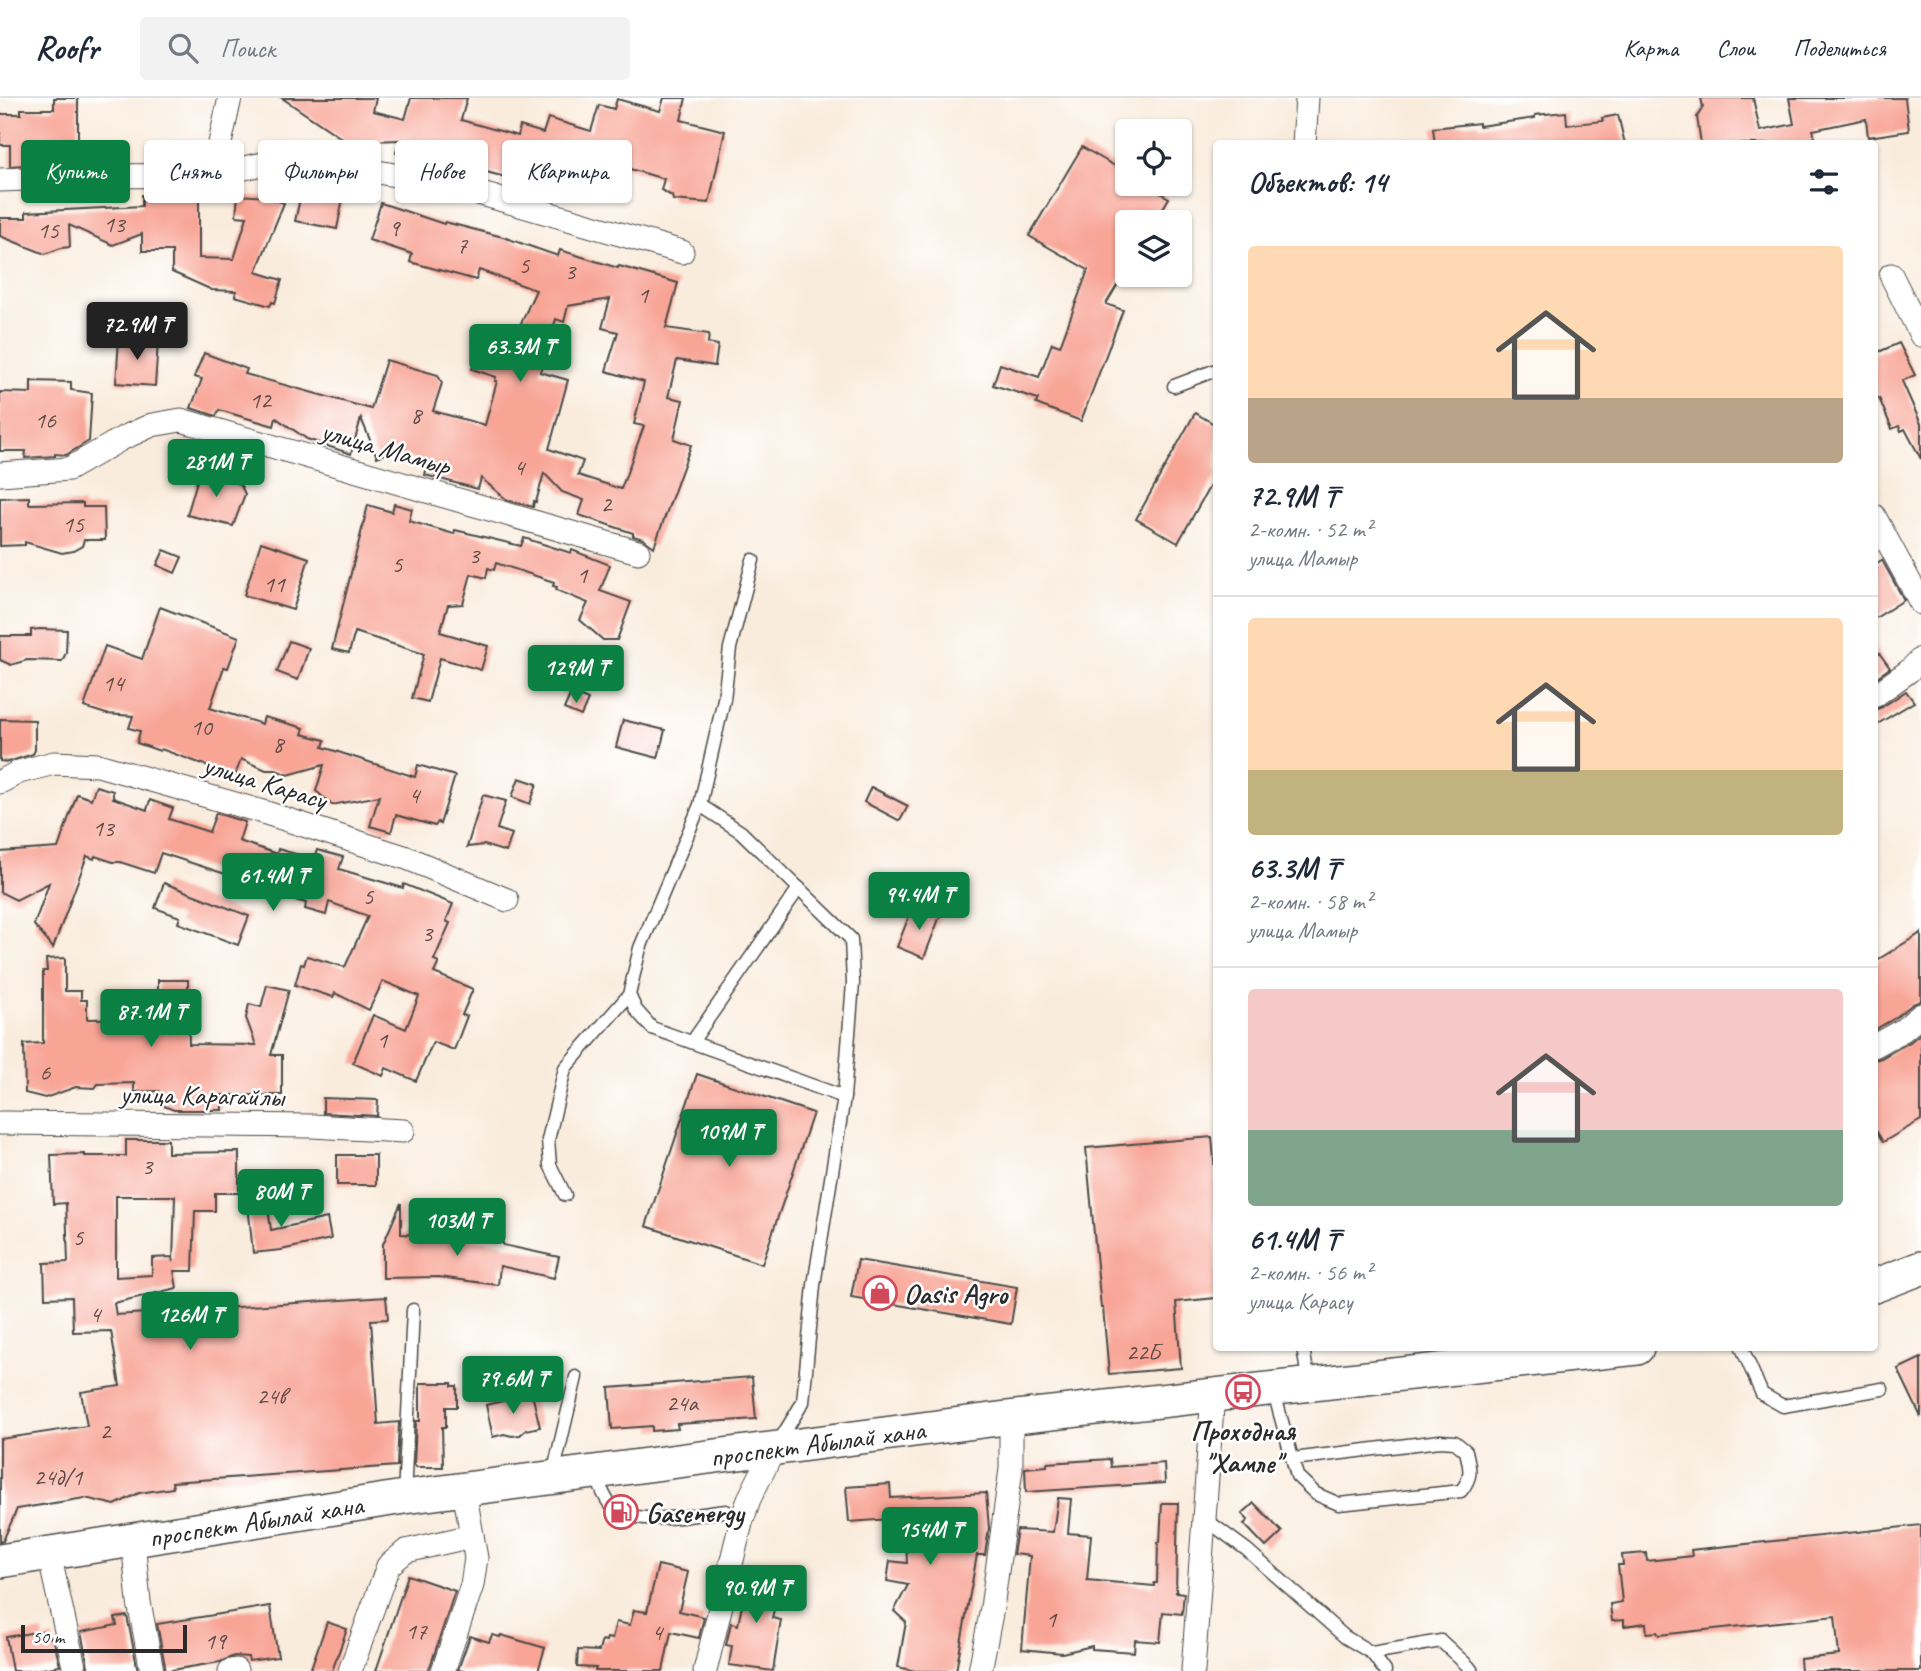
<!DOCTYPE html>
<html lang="ru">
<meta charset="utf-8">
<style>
:root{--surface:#fff;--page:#f2f2f3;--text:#1f2937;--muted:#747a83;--line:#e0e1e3;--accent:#0b8043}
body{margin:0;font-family:Caveat,sans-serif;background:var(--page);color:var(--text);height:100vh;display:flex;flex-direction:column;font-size:26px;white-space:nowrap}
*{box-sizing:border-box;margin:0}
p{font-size:23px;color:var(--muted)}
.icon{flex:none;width:38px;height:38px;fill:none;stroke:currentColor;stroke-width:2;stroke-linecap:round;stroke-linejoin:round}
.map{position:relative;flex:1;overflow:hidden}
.details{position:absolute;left:1213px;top:42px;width:665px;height:1211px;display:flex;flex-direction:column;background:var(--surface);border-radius:7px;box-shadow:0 2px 5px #0004}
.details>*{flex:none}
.guide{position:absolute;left:21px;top:42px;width:665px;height:63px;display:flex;gap:14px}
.tools{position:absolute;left:1115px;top:21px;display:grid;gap:14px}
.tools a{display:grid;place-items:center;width:77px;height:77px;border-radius:7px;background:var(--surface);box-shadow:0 2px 5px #0004;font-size:35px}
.scale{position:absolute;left:21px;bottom:18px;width:166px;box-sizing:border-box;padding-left:7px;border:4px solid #2b2b2b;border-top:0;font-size:19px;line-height:24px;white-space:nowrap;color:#2b2b2b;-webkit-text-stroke:5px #fff;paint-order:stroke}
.price{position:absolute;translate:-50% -60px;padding:0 16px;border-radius:7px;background:var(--accent);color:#fff;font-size:23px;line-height:46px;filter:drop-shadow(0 2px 4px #0008)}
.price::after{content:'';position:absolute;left:50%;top:42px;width:21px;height:16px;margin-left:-10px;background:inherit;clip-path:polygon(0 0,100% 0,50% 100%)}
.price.on{background:#222;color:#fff}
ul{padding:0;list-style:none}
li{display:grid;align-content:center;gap:14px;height:371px;padding:0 35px}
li+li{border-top:2px solid var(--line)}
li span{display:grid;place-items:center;height:217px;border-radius:7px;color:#555}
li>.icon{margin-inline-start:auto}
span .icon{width:126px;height:126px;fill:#fffc;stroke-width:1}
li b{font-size:30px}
h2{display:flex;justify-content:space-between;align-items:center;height:84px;padding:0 35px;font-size:30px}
.tag{padding:0 24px;border-radius:7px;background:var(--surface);box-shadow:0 2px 5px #0004;font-size:24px;line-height:63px}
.tag.on{background:var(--accent);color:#fff}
header{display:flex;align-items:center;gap:42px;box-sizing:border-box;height:98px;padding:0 35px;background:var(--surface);border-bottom:2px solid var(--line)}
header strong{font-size:33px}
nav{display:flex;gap:38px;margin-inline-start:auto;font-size:24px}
.search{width:490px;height:63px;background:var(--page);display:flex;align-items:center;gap:18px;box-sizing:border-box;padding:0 24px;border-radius:7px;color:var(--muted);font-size:26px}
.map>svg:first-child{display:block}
</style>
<header>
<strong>Roofr</strong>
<div class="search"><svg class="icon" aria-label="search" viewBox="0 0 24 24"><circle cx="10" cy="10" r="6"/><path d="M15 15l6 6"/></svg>Поиск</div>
<nav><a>Карта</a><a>Слои</a><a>Поделиться</a></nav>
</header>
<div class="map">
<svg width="1921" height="1573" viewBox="0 0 1921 1573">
<rect width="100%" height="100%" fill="#fff"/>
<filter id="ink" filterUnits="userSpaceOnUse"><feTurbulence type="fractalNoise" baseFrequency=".0143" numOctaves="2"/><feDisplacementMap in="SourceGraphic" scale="14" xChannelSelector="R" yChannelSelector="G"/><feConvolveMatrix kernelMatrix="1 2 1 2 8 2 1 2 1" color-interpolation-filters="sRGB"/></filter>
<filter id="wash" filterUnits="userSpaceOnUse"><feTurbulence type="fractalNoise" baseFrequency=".00686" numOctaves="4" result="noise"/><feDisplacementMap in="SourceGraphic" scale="28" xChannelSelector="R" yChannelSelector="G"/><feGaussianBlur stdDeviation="1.57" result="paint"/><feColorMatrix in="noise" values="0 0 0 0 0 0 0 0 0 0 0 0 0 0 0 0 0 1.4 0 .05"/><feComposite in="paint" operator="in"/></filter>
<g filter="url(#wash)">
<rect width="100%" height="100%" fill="#f9ecdd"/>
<g id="blocks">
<!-- building -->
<g fill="#f8a596" fill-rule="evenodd">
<polygon points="54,0 78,0 78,42 74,42 74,60 40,60 40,66 10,68 10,47 0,47 0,16 21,16 21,11 54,11"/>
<polygon points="282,0 376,0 373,13 405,21 411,0 467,0 461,22 518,38 520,28 543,35 548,20 591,33 599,7 614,11 617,1 660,13 664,0 686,0 681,22 725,33 709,105 673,102 672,98 661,92 664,81 620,68 615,84 598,79 602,63 567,53 556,93 483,73 471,65 435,55 432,65 396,55 399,42 347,44"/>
<polygon points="1701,0 1753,0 1760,33 1794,26 1789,0 1905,0 1909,33 1868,39 1866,21 1813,32 1815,40 1812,40 1813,43 1799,46 1701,46 1697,19 1703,9"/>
<polygon points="1566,14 1567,27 1603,23 1602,20 1618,17 1625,46 1435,46 1433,30 1479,25 1479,28 1535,20 1535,17"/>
<polygon points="1082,49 1127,75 1127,86 1145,86 1169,100 1155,124 1127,124 1127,171 1106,206 1123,212 1081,323 1036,306 1038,301 993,287 1000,266 1039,279 1052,245 1060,248 1088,172 1029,138"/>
<polygon points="302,92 343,100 337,131 295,123"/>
<polygon points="142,97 199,98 199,160 234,161 247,119 236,118 238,97 268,99 284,105 256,174 282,182 275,205 272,204 270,208 235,198 236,193 212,192 172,174 172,153 142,153 142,136 113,147 69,127 70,149 61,150 45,156 0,138 0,120 26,120 26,114 142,108"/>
<path d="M381 105 444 126 445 124 503 139 558 158 560 152 618 170 619 168 678 185 666 230 709 236 708 245 718 247 715 268 677 262 668 299 683 302 674 341 691 347 654 449 643 441 633 438V435L579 417 584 402 562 394 544 375 536 404 534 403 533 409 507 402 481 380 478 391 425 377 428 365 388 355 377 359 361 320 351 356 307 341 276 320 274 328 219 312 216 318 191 310 202 281 194 279 204 255 247 271 245 276 371 311 386 262 438 277 442 285 433 313 485 327 497 283H495L496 279 472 271 480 246 508 254 536 192 479 172 476 182 410 164 412 156 369 142ZM610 201 602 230 618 234 606 273 644 284 634 326 644 328 621 391 578 377 583 363 549 351 568 282 540 274 556 221 564 224 568 208Z"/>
<polygon points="119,241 158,244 155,288 116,285"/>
<polygon points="1899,245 1915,277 1902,283 1921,326 1921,361 1905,331 1901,333 1899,328 1892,331 1879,300 1874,302 1874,256"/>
<polygon points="31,283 71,284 71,292 92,295 89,343 66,357 55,356 55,358 25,360 26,353 0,353 0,294 31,295"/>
<polygon points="1195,315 1216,327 1216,377 1178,445 1136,421"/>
<polygon points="200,373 240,386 245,396 233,428 187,417"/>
<polygon points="29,399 29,406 83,405 83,409 104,409 105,442 84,442 82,448 73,453 62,455 25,444 25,447 0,448 0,400"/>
<polygon points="394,406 412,411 409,423 454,436 455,432 521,448 524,440 571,455 572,452 610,467 600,493 631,504 617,542 603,542 580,522 588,505 556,492 557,489 553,488 554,484 496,465 494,472 488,470 486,480 471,476 463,506 448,507 440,534 488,548 481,572 440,560 428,604 412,600 424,556 355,534 349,555 332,551 368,407 392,414"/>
<polygon points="261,444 309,460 293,512 244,497"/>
<polygon points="164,452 182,459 175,475 157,467"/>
<polygon points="1882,462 1904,502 1874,521 1874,467"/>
<polygon points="160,509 239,539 228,570 224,569 210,610 262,626 264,619 304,630 302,636 325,642 323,649 415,679 418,667 455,678 440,726 438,724 435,728 396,717 391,734 370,728 379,698 332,707 316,693 324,667 288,677 276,672 266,672 241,661 235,678 161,651 160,653 137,645 140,633 129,630 133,618 106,616 84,609 105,548 142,561"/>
<polygon points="40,531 67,532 66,555 62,563 27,562 11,567 0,562 0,538 31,538 31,532"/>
<polygon points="289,543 309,550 298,582 277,574"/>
<polygon points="1874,548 1890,570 1874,581"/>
<polygon points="1906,593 1914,604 1874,628 1874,612 1882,609"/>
<polygon points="571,595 588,602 581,618 564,611"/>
<polygon points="0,621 35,622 35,652 33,656 8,664 0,663"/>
<polygon points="623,622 665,632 658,660 616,649"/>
<polygon points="519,680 537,686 530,706 512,699"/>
<polygon points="96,688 113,693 113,700 147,712 150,702 173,710 169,721 209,734 216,715 245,724 239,743 277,756 278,751 314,761 317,752 343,759 339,771 403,790 404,786 453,806 446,823 450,825 434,862 439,864 434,875 473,891 462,917 467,918 454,952 433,944 416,983 386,970 383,978 353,965 373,917 406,931 419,898 383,883 369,912 335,895 333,899 295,887 301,866 304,867 307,858 345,869 368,818 329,804 326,817 305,811 306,805 285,799 258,780 256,786 161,755 154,775 120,764 113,764 95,758 94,761 87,758 53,850 34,827 49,785 16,802 0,794 0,754 58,750 77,696 91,701"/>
<polygon points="871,689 908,708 900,723 864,704"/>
<polygon points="483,697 506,703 497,731 512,736 506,754 484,747 467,749"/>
<polygon points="164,785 249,818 238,847 178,825 180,819 155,810"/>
<polygon points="913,808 940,818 924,860 897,849"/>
<polygon points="1921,835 1921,903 1913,906 1895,920 1874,932 1874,864"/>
<polygon points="65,860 65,893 81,893 81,902 87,902 87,921 158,920 158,882 188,882 189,946 256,947 246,920 249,906 261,909 267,887 289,892 271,957 282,957 282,997 222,997 222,1012 174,1012 159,1006 159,993 134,994 134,985 98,986 95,990 76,989 45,1000 25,995 24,946 43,945 43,873 47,873 46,861"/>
<polygon points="1921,935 1921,1022 1883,1044 1874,1029 1874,962 1881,960 1910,944"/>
<polygon points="697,976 813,1015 762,1166 646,1128"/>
<polygon points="323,1000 378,1002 377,1018 323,1015"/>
<polygon points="1212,1039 1216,1086 1216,1200 1176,1204 1181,1270 1109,1276 1103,1210 1101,1210 1086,1050"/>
<path d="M126 1042H168V1055L239 1054V1095H215V1113H195L193 1173H174L177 1190 114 1205 116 1217 386 1199 388 1221 371 1222 378 1326 399 1324 397 1368 172 1384 173 1390 139 1395 115 1407 85 1400 17 1411 3 1443 0 1444V1341L87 1328 81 1294 120 1288 111 1233 73 1234 72 1199 45 1200 44 1165 68 1164 66 1105 53 1106 51 1057 85 1056V1058H126ZM116 1098H175L173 1164 172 1159 152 1160V1177L116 1179Z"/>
<rect x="337" y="1057" width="39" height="30"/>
<polygon points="266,1095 271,1132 327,1120 331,1141 281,1152 253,1155 247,1097"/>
<polygon points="401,1105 401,1136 464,1140 503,1145 503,1147 559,1159 554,1180 500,1168 498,1187 439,1179 383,1180 383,1146"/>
<polygon points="858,1162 1017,1189 1011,1226 851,1199"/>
<polygon points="1921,1260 1921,1319 1898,1271"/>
<polygon points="752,1279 756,1321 677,1326 678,1331 652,1333 652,1328 612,1331 609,1290"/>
<polygon points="420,1285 452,1285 452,1288 457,1288 457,1309 446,1309 446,1329 442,1329 443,1369 416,1369 414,1367 416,1323 420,1323"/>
<polygon points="532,1296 540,1329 526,1332 520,1337 512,1338 504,1336 493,1339 486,1307"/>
<polygon points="1110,1361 1111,1369 1164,1365 1165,1385 1026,1394 1025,1370 1047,1368 1047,1365"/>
<polygon points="890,1386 891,1400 986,1395 989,1430 985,1457 977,1457 956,1573 915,1573 898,1569 906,1524 894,1513 908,1487 887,1483 890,1463 907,1465 905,1420 849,1424 846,1389"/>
<polygon points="1058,1400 1071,1401 1068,1435 1091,1437 1087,1482 1154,1488 1154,1485 1157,1485 1158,1444 1160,1444 1162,1405 1178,1405 1176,1494 1184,1495 1182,1516 1163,1514 1160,1544 1135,1542 1134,1554 1092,1551 1092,1548 1062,1555 1022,1551 1030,1458 1013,1456 1017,1432 1053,1434"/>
<polygon points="1254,1405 1282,1434 1266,1449 1244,1426 1248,1422 1242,1416"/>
<polygon points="1921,1427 1921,1573 1801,1573 1800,1561 1839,1557 1835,1518 1659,1537 1657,1534 1647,1535 1646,1525 1624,1528 1624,1522 1612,1523 1610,1506 1622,1504 1618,1467 1623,1467 1622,1457 1646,1455 1647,1463 1692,1458 1691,1452"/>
<polygon points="658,1467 688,1474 679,1513 704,1519 699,1540 671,1534 663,1573 595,1573 596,1570 577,1569 578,1552 599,1553 602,1542 606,1543 607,1540 612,1541 616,1524 630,1527 634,1512 647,1514"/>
<polygon points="748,1473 781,1481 772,1520 781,1522 773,1573 729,1567 732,1548 726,1547 731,1525 738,1527 743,1503 742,1498"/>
<polygon points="408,1477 455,1493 432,1563 428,1573 376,1573"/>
<polygon points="270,1508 278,1559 249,1563 248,1559 234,1558 220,1564 166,1573 157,1526"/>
<polygon points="127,1518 138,1573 89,1573 81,1534 117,1527 115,1520"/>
<polygon points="327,1524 347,1531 332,1573 310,1573"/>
<polygon points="43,1533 44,1541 53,1539 60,1568 30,1573 12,1573 6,1539"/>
<polygon points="492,1537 500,1539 501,1537 545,1550 538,1573 463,1573 458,1572 470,1538 489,1544"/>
</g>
</g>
</g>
<g filter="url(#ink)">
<use href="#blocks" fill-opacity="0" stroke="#4a4846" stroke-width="2"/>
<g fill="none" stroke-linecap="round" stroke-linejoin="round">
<!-- lane casing -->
<g stroke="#4a4846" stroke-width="15">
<g id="lane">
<polyline points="1174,288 1216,272"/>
<polyline points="753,462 730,550 724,601 700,707 741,734 851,841 853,885 844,999 814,1187 803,1304 778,1345"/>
<polyline points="700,707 640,850 629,897 636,912 652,930 844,999"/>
<polyline points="692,944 799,790"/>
<polyline points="565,1097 550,1067 548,1042 565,970 629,897"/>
<polyline points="1303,1250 1309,1286"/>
<polyline points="1742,1250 1762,1296 1783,1308 1882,1291"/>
<path d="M1273 1291 1297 1378 1316 1396 1339 1406 1461 1393C1473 1378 1470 1371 1466 1353L1455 1344 1440 1343 1293 1361"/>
<path d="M594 1375C599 1384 603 1397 609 1405 633 1432 694 1416 726 1413"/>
<polyline points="553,1376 576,1279"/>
<polyline points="404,1399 413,1212"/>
<polyline points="1205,1421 1247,1452 1345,1539 1372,1555 1441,1543 1469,1569 1472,1573"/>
<polyline points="1372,1555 1385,1573"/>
</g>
</g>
<!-- street casing -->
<g stroke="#4a4846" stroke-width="25">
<g id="street">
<polyline points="1304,46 1307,0"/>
<polyline points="213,77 230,0"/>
<polyline points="0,82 107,78 213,77 276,63 302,61 447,86 682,154"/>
<polyline points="1891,177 1921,237"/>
<polyline points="0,376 69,371 123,340 152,327 181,322 638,454"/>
<polyline points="1874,418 1921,505"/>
<polyline points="1874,598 1909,573 1921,561"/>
<polyline points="0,684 19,674 54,665 98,667 263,714 407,760 507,802"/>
<polyline points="1874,948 1903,932 1921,917"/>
<polyline points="0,1025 312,1028 403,1033"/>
<polyline points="133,1442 139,1504 152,1573"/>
<polyline points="49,1456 75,1573"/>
<polyline points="230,1573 236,1572"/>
<polyline points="350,1573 388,1468 406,1453 472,1438"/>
<polyline points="443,1573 472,1487 476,1460 464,1392"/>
<polyline points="705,1573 741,1425 749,1401 774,1351"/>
<polyline points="980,1573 992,1510 1011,1371 1011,1319"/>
<polyline points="1193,1573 1213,1296"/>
</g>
</g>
<!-- secondary casing -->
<g stroke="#4a4846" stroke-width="36">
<g id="secondary">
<polyline points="1874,1188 1921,1170"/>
<path id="s1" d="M0 1463 404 1399 998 1321 1637 1250"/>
</g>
</g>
<!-- lane -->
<use href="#lane" stroke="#fff" stroke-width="12"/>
<!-- street -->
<use href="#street" stroke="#fff" stroke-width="23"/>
<!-- secondary -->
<use href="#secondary" stroke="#fff" stroke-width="33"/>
</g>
</g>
<!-- icons -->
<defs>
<g id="shop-ring" transform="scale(1.75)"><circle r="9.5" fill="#fff" stroke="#d1495b" stroke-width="1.5"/><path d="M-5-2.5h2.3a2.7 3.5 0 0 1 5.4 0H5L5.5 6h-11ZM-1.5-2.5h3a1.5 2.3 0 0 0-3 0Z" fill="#d1495b"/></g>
<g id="bus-ring" transform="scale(1.75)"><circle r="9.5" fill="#fff" stroke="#d1495b" stroke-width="1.5"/><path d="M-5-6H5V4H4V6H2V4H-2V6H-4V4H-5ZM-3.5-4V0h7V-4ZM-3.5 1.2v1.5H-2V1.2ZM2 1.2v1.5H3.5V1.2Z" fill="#d1495b"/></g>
<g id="fuel-ring" transform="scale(1.75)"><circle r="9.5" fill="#fff" stroke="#d1495b" stroke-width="1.5"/><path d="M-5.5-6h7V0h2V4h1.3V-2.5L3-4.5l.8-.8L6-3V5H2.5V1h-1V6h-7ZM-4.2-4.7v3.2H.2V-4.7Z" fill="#d1495b"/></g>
</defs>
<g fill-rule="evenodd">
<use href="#shop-ring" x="880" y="1195"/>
<use href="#bus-ring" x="1243" y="1294"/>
<use href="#fuel-ring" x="621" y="1414"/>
</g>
<g text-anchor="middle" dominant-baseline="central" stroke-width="5" stroke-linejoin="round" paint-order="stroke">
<!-- number labels -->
<g font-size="24" fill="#5e4a46">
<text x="114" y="126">13</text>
<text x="394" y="130">9</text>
<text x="48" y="132">15</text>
<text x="462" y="147">7</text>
<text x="524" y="167">5</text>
<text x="570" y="173">3</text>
<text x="643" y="197">1</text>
<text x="260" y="302">12</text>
<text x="416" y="317">8</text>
<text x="45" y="322">16</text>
<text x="519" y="369">4</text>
<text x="606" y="406">2</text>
<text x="73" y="426">15</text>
<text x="474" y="457">3</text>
<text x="397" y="466">5</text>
<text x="582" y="477">1</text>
<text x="274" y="486">11</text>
<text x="113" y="585">14</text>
<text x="201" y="629">10</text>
<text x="278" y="646">8</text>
<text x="414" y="697">4</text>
<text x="103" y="730">13</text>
<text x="368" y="798">5</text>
<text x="427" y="835">3</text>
<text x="382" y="942">1</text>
<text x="45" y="974">6</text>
<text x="147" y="1068">3</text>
<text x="78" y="1139">5</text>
<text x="95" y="1216">4</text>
<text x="1143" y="1254">22Б</text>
<text x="271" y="1298">24в</text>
<text x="682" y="1305">24а</text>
<text x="105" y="1333">2</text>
<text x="58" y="1379">24д/1</text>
<text x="1051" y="1521">1</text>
<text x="416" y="1533">17</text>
<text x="657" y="1534">4</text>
<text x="215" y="1543">19</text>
</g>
<!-- street labels -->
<g font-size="28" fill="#2b2b2b" stroke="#fff">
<text transform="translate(386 350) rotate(16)">улица Мамыр</text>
<text transform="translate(265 684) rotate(17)">улица Карасу</text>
<text transform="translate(202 997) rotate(1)">улица Карагайлы</text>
<text stroke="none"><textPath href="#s1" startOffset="826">проспект Абылай хана</textPath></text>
<text stroke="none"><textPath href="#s1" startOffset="259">проспект Абылай хана</textPath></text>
</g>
<!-- poi labels -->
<g font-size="28" font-weight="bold" fill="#2b2b2b" stroke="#fff" text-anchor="start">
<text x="904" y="1195">Oasis Agro</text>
<text x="1243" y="1332" text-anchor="middle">Проходная<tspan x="1243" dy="32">"Хамле"</tspan></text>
<text x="646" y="1414">Gasenergy</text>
</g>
</g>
</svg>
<div class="tools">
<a><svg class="icon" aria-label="locate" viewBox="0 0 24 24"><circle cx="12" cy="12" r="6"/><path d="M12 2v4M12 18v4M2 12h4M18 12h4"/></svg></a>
<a><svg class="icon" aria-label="layers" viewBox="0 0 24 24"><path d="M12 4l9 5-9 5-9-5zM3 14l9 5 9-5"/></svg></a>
</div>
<div class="scale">50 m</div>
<b class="price on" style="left:137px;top:264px">72.9M ₸</b>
<b class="price" style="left:520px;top:286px">63.3M ₸</b>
<b class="price" style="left:216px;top:401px">281M ₸</b>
<b class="price" style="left:576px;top:607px">129M ₸</b>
<b class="price" style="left:273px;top:815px">61.4M ₸</b>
<b class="price" style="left:919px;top:834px">94.4M ₸</b>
<b class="price" style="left:151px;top:951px">87.1M ₸</b>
<b class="price" style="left:729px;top:1071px">109M ₸</b>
<b class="price" style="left:281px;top:1131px">80M ₸</b>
<b class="price" style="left:457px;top:1160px">103M ₸</b>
<b class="price" style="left:190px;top:1254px">126M ₸</b>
<b class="price" style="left:513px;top:1318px">79.6M ₸</b>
<b class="price" style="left:930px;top:1469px">154M ₸</b>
<b class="price" style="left:756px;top:1527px">90.9M ₸</b>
<div class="guide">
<a class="tag on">Купить</a>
<a class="tag">Снять</a>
<a class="tag">Фильтры</a>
<a class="tag">Новое</a>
<a class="tag">Квартира</a>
</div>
<section class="details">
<h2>Объектов: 14<svg class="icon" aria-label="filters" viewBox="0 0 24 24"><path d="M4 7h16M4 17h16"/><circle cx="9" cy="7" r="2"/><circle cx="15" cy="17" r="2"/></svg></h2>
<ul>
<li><span style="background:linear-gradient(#ffd9b3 70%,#b9a48a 0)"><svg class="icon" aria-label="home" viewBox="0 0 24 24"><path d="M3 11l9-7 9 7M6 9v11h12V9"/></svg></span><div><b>72.9M ₸</b><p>2-комн. · 52 m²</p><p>улица Мамыр</p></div></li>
<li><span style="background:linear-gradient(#ffd9b3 70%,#c2b280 0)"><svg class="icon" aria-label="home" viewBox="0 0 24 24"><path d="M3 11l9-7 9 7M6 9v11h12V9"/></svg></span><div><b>63.3M ₸</b><p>2-комн. · 58 m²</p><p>улица Мамыр</p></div></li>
<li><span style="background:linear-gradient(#f6c9c9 65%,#7fa58c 0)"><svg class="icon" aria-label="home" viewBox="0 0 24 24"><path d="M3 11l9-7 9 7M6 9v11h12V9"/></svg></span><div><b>61.4M ₸</b><p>2-комн. · 56 m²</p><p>улица Карасу</p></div></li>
</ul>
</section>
</div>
